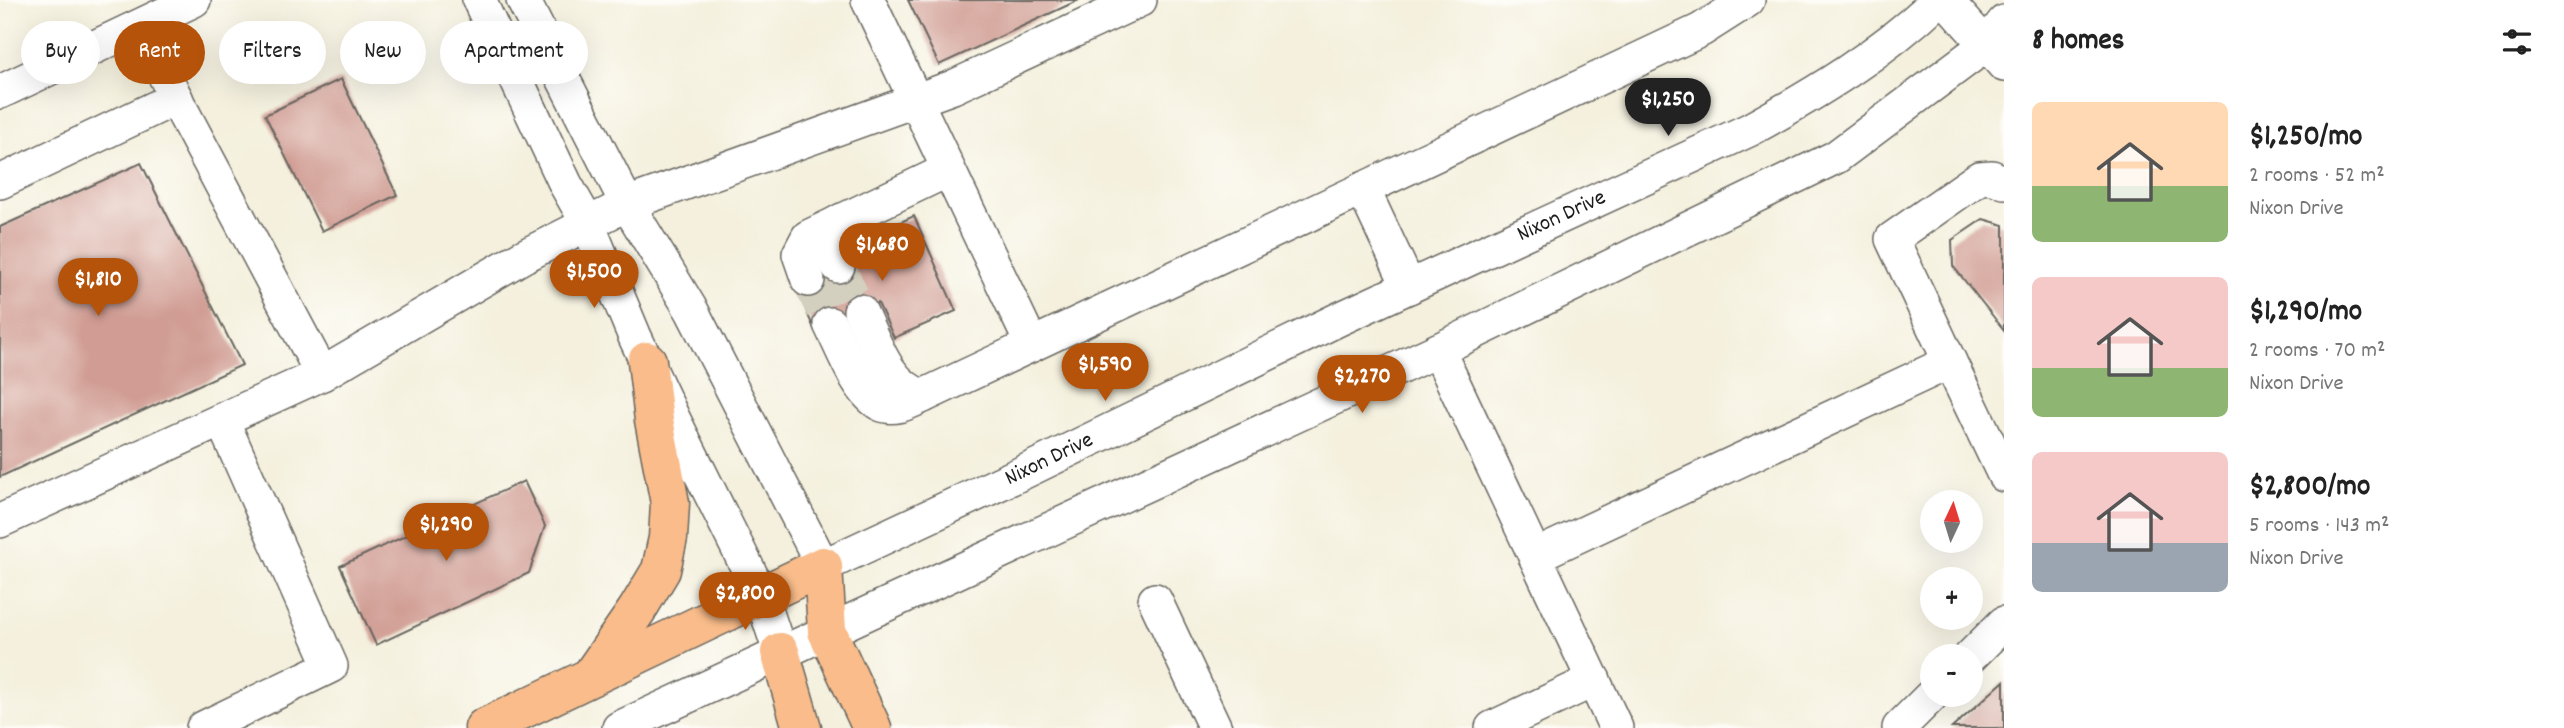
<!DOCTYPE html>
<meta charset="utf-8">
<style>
:root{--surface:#fff;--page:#f6f6f6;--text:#222;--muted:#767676;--accent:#b45309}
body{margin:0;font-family:Dekko,sans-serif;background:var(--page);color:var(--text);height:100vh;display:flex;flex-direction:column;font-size:26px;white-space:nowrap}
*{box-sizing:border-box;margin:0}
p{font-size:23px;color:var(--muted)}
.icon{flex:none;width:38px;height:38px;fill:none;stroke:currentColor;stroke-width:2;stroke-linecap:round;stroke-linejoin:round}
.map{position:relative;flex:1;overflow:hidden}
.side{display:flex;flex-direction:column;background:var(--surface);width:560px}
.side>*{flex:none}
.banner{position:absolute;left:21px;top:21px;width:665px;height:63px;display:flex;gap:14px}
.needle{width:46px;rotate:4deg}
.controls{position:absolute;left:1920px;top:490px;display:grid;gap:14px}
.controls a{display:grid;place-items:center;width:63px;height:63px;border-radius:50%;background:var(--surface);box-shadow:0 7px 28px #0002;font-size:35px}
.price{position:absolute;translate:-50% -60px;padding:0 16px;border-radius:24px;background:var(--accent);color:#fff;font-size:23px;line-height:46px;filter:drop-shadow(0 2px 4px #0008)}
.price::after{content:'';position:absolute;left:50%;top:42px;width:21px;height:16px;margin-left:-10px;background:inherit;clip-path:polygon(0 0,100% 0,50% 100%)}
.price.current{background:#222;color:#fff}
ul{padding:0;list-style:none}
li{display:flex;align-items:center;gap:21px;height:175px;padding:0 28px}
li span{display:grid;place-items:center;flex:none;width:196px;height:140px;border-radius:10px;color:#555}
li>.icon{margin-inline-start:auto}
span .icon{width:84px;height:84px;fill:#fffc;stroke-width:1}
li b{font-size:30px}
h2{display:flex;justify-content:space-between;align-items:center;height:84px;padding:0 28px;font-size:30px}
.tag{padding:0 24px;border-radius:32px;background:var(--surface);box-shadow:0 7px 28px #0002;font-size:24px;line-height:63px}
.tag.current{background:var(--accent);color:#fff}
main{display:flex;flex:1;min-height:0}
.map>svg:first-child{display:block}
</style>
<main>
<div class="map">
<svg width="2004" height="728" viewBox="0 0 2004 728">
<rect width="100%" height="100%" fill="#fdfcf7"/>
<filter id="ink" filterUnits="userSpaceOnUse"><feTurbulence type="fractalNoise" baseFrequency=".0143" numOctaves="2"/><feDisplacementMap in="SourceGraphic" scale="14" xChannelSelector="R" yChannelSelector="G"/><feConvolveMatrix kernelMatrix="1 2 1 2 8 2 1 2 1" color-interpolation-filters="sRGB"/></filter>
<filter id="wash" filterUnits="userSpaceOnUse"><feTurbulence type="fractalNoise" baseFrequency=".00686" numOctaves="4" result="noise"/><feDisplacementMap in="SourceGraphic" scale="28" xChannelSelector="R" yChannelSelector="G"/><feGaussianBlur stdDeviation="1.57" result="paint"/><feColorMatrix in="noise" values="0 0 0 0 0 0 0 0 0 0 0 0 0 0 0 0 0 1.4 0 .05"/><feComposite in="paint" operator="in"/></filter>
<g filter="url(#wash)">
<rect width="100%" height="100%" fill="#f4f0dd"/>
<g id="blocks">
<!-- building -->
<g fill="#d09c93">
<polygon points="908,0 1079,0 939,65"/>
<polygon points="341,79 397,195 322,231 265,115"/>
<polygon points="141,163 242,365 0,477 0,227"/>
<polygon points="914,216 956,311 894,338 878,303 815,331 795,286 855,259 848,245"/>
<polygon points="1983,219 2004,225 2004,330 1953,266 1952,240"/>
<polygon points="524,481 545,526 529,573 376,645 340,566"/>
<polygon points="2004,681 2004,728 1952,728"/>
</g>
</g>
</g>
<g filter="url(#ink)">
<use href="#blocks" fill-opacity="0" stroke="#686660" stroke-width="2"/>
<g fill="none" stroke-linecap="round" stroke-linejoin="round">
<!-- minor-tunnel -->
<g stroke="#d4d0c0" stroke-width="33" stroke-dasharray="33 17" stroke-linecap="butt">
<polyline points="838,266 860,311"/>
<polyline points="808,280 830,324"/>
</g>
<!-- minor casing -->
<g stroke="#686660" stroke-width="36">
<g id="minor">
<polyline points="479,0 566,185 587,222 635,337 674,420 761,595 780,652"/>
<path id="s1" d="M523 0 627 204 692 311 823 566 1022 473 1337 320 1749 130C1817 93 1881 54 1938 0"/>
<polyline points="868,0 1032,345"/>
<polyline points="1946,0 2004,65"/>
<polyline points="141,26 179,105 322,374"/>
<polyline points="0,92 194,0"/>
<polyline points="0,182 176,98"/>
<polyline points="1363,189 1409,287"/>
<path d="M838 266C827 247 818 233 842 220"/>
<polyline points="808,280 799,254 808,237 948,170"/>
<path d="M860 311C875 341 887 386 923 396L1701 30 1748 0"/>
<path d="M830 324C841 346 858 393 880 404 894 411 910 402 923 396"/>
<polyline points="1438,350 1616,728"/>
<polyline points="1950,362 1892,239 1979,178 1992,177 2004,182"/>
<polyline points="0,521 322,374 522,257 627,204 953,87 1140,0"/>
<polyline points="1535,556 1950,362 2004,475"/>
<polyline points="1155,600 1215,728"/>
<polyline points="1970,657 2004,623"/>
<polyline points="203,728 331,666 222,420"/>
<polyline points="619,728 1438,350 1836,157 1986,45 2004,22"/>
<polyline points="1492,728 1594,680"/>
<polyline points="1899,728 1932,695"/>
</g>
</g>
<!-- major casing -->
<g stroke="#686660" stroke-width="41">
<g id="major">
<polyline points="594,672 637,610 661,570 668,538 670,503 654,420 647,361"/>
<polyline points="484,728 823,566 827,631"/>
</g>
</g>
<!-- highway casing -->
<g stroke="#686660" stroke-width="41">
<g id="highway">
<polyline points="827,631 872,728"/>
<polyline points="780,652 802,728"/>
</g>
</g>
<!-- minor -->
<use href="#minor" stroke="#fff" stroke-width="33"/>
<!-- major -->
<use href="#major" stroke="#f9bc8a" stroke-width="38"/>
<!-- highway -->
<use href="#highway" stroke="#f9bc8a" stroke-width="38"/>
</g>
</g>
<g text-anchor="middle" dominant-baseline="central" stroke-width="7" stroke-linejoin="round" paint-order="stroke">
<!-- street labels -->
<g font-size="23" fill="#1c1c1c" stroke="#fdfcf7">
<text stroke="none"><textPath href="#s1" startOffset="1458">Nixon Drive</textPath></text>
<text stroke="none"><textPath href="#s1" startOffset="891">Nixon Drive</textPath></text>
</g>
</g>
</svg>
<div class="controls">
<a><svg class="needle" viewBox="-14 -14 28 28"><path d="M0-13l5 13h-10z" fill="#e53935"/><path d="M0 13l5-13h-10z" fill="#767676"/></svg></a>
<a>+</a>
<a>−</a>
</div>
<b class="price current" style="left:1668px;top:138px">$1,250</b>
<b class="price" style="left:882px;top:283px">$1,680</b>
<b class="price" style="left:594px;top:310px">$1,500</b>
<b class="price" style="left:98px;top:318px">$1,810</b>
<b class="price" style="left:1105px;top:403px">$1,590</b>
<b class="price" style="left:1362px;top:415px">$2,270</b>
<b class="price" style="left:446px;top:563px">$1,290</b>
<b class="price" style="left:745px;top:632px">$2,800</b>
<div class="banner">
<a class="tag">Buy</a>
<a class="tag current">Rent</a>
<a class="tag">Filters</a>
<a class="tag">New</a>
<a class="tag">Apartment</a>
</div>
</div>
<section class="side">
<h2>8 homes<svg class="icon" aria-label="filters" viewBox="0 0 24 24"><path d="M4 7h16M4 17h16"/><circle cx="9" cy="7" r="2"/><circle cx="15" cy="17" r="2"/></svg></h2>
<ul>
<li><span style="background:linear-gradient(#ffd9b3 60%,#8fb573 0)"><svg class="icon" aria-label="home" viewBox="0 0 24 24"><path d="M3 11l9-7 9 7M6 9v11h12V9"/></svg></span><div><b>$1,250/mo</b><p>2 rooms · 52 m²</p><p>Nixon Drive</p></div></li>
<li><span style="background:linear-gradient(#f6c9c9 65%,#8fb573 0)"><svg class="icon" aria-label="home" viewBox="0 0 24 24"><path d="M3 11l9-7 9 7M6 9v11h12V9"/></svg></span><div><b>$1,290/mo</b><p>2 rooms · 70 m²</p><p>Nixon Drive</p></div></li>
<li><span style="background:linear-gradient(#f6c9c9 65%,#9aa5b1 0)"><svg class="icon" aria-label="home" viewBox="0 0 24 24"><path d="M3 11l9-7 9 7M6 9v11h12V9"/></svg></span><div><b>$2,800/mo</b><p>5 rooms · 143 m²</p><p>Nixon Drive</p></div></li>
</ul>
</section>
</main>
